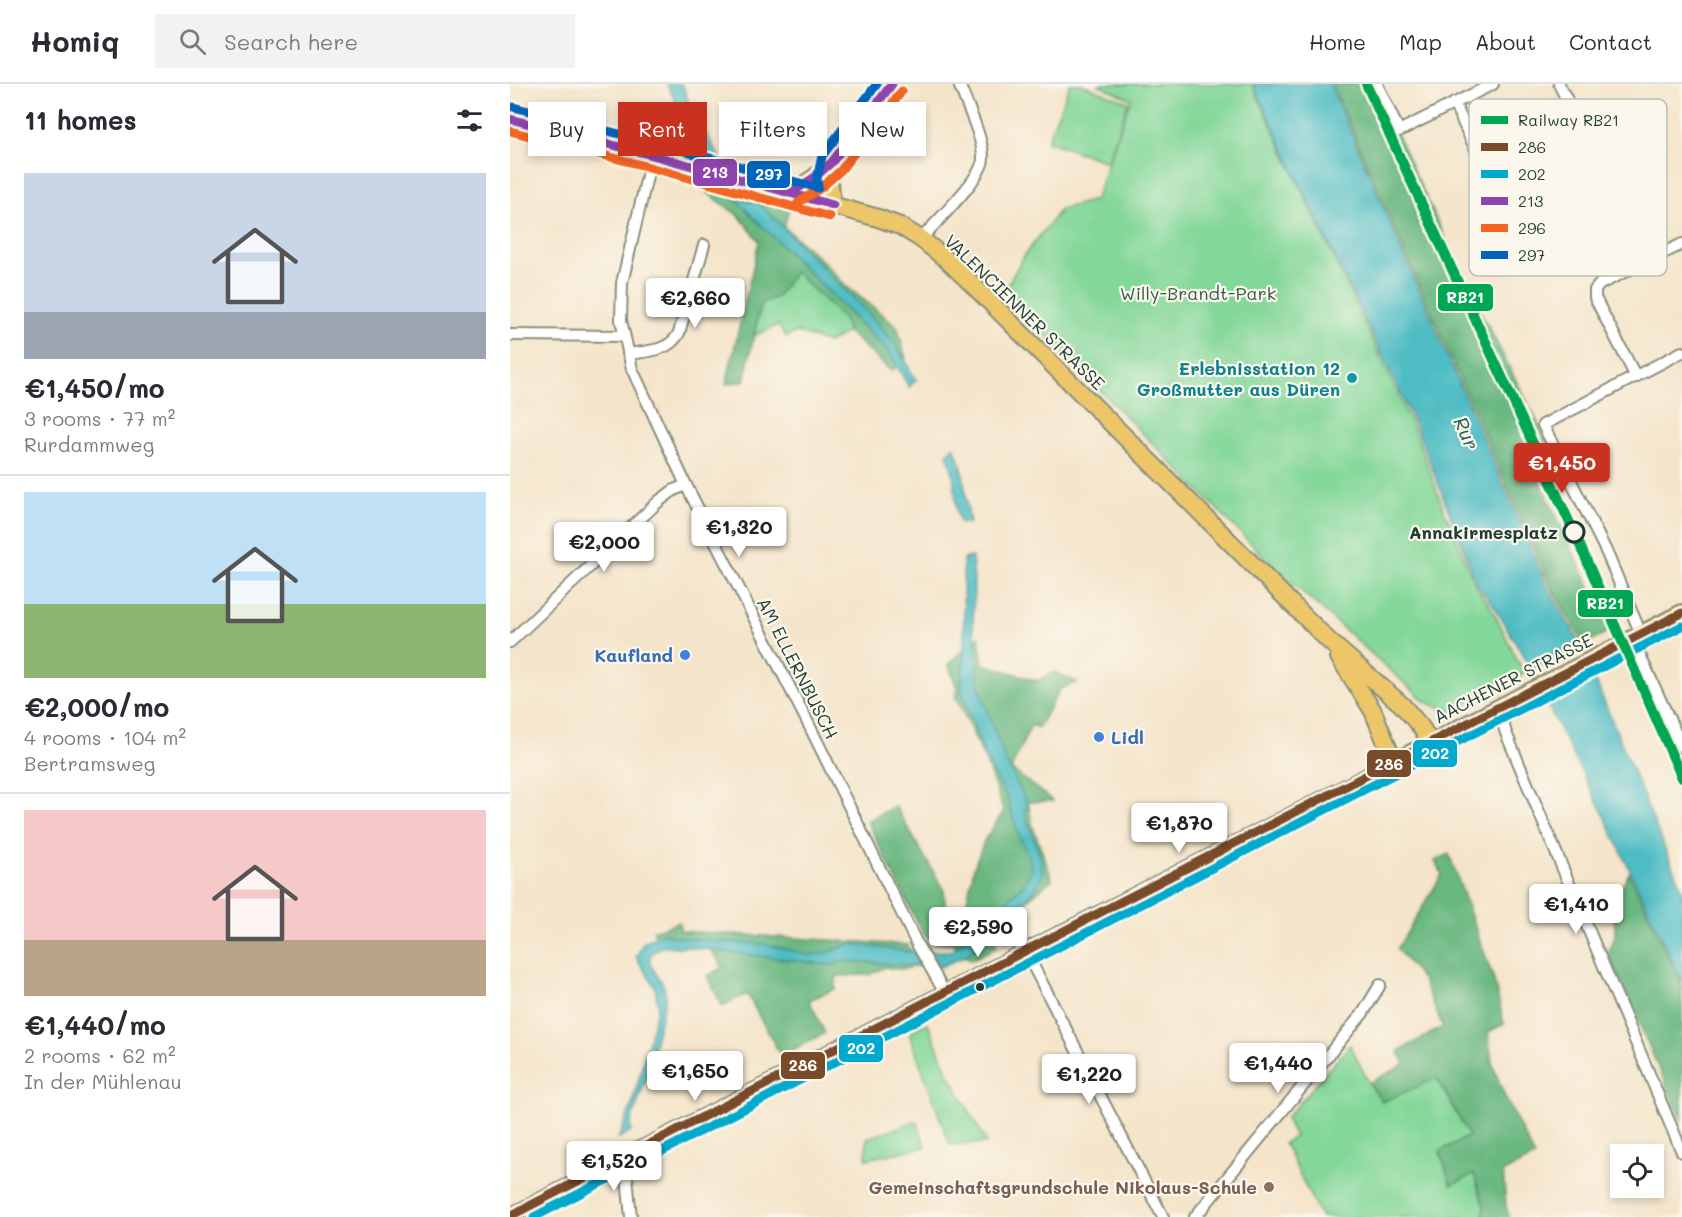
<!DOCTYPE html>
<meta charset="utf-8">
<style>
:root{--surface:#fff;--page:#f2f2f3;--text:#2b2b33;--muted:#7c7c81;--line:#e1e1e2;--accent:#c8321e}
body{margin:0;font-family:Mali,sans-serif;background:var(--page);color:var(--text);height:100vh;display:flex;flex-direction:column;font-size:22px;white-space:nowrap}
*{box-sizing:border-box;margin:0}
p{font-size:20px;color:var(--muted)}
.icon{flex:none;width:33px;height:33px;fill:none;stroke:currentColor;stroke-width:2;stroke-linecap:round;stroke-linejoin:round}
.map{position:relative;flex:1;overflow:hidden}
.drawer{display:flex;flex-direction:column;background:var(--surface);width:510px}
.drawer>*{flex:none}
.guide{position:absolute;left:18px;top:18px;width:570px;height:54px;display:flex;gap:12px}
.controls{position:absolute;left:1100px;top:1060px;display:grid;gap:12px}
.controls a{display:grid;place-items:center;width:54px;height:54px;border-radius:0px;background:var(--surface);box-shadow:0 3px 9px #0003;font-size:30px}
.price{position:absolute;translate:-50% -51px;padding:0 14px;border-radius:6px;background:#fff;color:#222;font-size:20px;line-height:39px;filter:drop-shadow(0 2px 3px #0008)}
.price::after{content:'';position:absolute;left:50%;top:36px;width:18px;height:14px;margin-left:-9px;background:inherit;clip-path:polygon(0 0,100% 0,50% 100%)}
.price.selected{background:var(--accent);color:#fff}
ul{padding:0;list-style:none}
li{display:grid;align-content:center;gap:12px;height:318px;padding:0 24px}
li+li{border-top:2px solid var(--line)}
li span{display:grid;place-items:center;height:186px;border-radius:0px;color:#555}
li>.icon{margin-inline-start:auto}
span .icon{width:108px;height:108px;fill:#fffc;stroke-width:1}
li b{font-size:26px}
h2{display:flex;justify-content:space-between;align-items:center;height:72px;padding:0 24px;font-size:26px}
.pill{padding:0 21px;border-radius:0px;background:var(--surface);box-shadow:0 3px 9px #0003;font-size:21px;line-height:54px}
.pill.selected{background:var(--accent);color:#fff}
header{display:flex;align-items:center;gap:36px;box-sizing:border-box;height:84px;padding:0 30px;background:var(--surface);border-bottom:2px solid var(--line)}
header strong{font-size:28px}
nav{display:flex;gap:33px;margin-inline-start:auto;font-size:21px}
.search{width:420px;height:54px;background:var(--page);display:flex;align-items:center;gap:15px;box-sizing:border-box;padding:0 21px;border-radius:0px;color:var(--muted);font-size:22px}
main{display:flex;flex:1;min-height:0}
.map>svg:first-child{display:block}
</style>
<header>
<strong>Homiq</strong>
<div class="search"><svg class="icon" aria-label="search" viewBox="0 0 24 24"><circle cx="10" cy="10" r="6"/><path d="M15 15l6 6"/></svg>Search here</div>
<nav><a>Home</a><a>Map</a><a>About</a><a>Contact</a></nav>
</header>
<main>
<section class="drawer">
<h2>11 homes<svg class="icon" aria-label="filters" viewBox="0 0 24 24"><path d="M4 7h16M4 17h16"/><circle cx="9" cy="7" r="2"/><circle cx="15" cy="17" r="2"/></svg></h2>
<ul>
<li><span style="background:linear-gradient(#c9d6e8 75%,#9aa5b1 0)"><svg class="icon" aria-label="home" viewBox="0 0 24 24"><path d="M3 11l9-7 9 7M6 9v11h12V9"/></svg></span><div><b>€1,450/mo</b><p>3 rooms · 77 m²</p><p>Rurdammweg</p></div></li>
<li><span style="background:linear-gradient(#bfe0f5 60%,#8fb573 0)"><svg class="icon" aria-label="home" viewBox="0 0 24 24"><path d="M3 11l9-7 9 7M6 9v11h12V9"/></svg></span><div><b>€2,000/mo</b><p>4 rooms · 104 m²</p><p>Bertramsweg</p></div></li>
<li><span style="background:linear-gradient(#f6c9c9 70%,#b9a48a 0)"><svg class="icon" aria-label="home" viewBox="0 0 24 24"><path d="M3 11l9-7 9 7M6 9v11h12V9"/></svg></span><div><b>€1,440/mo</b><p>2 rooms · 62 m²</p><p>In der Mühlenau</p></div></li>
</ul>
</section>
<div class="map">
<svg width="1172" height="1133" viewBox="0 0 1172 1133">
<rect width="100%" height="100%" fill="#fbf7ec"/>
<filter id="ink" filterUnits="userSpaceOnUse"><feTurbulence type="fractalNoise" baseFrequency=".0167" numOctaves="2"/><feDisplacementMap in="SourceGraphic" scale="12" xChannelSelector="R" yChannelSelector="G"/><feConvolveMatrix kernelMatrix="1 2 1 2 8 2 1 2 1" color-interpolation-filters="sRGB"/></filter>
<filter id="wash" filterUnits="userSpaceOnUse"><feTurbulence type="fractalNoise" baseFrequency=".008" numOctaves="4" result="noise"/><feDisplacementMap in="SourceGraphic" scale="24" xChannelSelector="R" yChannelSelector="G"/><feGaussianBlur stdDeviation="1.35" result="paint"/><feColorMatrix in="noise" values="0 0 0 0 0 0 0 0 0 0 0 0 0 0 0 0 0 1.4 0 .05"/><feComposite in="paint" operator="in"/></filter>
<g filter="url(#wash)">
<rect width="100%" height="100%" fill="#f4e4c9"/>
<!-- green -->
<g fill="#83d799" stroke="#518a66" stroke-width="1.5">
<polygon points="560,0 572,0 618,18 597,78 537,57"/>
<polygon points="587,0 742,0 905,347 934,426 966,502 982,525 1014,589 942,628 916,618 762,481 493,208 516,169 551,125 585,116 621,15"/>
<polygon points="285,187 333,234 338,248 318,259 287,248 276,253 268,241 244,252 251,219 267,213"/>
<polygon points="418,939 436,985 477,1059 440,1061 400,952 400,948"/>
<polygon points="840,961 859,999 872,1017 926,993 959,1052 930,1067 941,1100 964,1090 974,1122 973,1133 811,1133 774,1059 785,1053 776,1034"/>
<polygon points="407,1037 415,1063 356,1075 357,1054"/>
</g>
<!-- forest -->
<g fill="#6ab881" stroke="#447a5a" stroke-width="1.5">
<polygon points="822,0 859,0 868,10 956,199 1037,357 1016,367 1100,547 1074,560 1041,504"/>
<polygon points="191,104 279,125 274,143 315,179 336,202 387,242 396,275 381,287 338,248 333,234 285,188 267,213 251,219 234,297 216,300 249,157 230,133"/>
<polygon points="469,552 473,580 528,597 543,588 568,598 550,605 528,644 521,641 501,685 543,717 518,718 523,743 542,795 481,848 487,863 461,876 453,871 443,859 422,859 412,848 357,737 385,722 434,806 436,829 444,840 453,837 464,783 475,755 494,727 475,676 445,611 448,606 438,580"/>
<polygon points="939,770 984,896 994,940 978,948 982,979 995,1013 1025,1073 993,1088 996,1122 999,1133 973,1133 974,1122 964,1090 941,1101 930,1067 959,1052 927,994 872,1018 859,999 895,980 888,967 933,943 912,895 887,865 932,791 925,777"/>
<polygon points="1119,789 1172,902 1172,1037 1098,869 1105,853 1104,819"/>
<path d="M169 838 171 847 398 861 408 881C396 886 387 886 375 883L359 891 327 892 325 905 299 916 315 949 271 972 237 910 212 922 197 892 213 883 201 866 177 863H152L143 847Z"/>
</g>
<!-- water -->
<g fill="#4ebcc3" stroke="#367c7c" stroke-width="1.5">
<polygon points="157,0 172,0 179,18 209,72 189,66"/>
<polygon points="743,0 820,0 1038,504 1070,559 1172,806 1172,898 1095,733 1034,615 1017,578 984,522 967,500 907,345"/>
<polygon points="225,115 250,120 358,229 386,261 406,296 399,303 378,267"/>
<path d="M444 362 452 384 460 439H451C445 430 446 418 445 407 444 394 442 382 437 370Z"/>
<polygon points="462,473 464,498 463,544 466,558 468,600 495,675 516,717 518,725 514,726 532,777 532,791 524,807 457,871 430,883 337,877 320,881 177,863 151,863 140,871 140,880 154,902 156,912 136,995 121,1038 121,1048 106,1056 110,1051 123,1017 148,921 145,903 126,873 134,858 154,849 163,852 202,857 255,860 299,871 319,868 340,860 398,867 440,867 461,852 514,800 521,787 520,776 508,749 497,714 475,673 451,605 454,560 453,475"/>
</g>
<!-- pier -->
<polygon fill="#f4e4c9" points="1074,561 1086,592 1033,619 1019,589"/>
</g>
<g filter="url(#ink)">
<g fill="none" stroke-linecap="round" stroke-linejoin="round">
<!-- street casing -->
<g stroke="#8a907e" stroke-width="14">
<g id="street">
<polyline points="867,0 889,47 983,0"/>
<polyline points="1049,0 1102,107"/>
<polyline points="944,19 999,136"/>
<polyline points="142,71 112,199 111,236 122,285 176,401 299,641 407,860 435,909"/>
<path d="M411 155C425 139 472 94 473 75 474 56 456 19 449 0"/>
<polyline points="0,251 113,252"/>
<path d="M118 270C137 267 159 268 169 249L194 161"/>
<polyline points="1126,293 1085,214 1085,206 1090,200 1172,160"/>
<polyline points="1131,550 1096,467 1033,341 1172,268"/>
<polyline points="1122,554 1172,663"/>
<polyline points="0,558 149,417 164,406 176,401"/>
<polyline points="988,623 996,649 1029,728 1172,1068"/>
<polyline points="516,868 653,1133"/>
<polyline points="108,1077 117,1094 121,1133"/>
<polyline points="685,1133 853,929 870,901"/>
</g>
</g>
<!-- secondary casing -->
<g stroke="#8a907e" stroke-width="18">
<polyline id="secondary" points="0,1132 884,678"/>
</g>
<!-- primary casing -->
<g stroke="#8a907e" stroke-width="20">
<g id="primary">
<polyline points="0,35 142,71 368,134 390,142 411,155 436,175 461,199 819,557 892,621 911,643 921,659"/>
<polyline points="281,109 305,93 322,78"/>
<polyline points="323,121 319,97 322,78 382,0"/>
<polyline points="829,573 863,627 884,678 1172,529"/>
</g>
</g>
<!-- street -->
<use href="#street" stroke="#fff" stroke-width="10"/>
<!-- secondary -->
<use href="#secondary" stroke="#f7e8c3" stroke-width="15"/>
<!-- primary -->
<use href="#primary" stroke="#ecc669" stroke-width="16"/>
<!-- bus-1 casing -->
<g stroke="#fbf7ec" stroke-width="14">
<polyline id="bus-1" points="0,1132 1172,529"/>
</g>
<!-- bus-2 casing -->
<g stroke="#fbf7ec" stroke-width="14">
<polyline id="bus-2" points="24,1133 1172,542"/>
</g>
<!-- bus-3 casing -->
<g stroke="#fbf7ec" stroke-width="14">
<g id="bus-3">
<polyline points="0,35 142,71 323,121"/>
<polyline points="281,109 305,93 322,78 382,0"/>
</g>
</g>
<!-- bus-4 casing -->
<g stroke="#fbf7ec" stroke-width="14">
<g id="bus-4">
<polyline points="0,47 139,83 320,133"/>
<polyline points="288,119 312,103 331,86 392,7"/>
</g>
</g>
<!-- bus-5 casing -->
<g stroke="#fbf7ec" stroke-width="14">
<polyline id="bus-5" points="3,23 145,59 308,104 307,95 312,72 367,0"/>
</g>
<!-- bus-1 -->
<use href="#bus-1" stroke="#7a4b2a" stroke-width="9"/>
<!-- bus-2 -->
<use href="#bus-2" stroke="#00a9ce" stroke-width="9"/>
<!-- bus-3 -->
<use href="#bus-3" stroke="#8e44ad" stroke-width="9"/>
<!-- bus-4 -->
<use href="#bus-4" stroke="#f26522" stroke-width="9"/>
<!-- bus-5 -->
<use href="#bus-5" stroke="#0065bd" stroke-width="9"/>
<!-- rail-1 casing -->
<g stroke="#fbf7ec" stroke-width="15">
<polyline id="rail-1" points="856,0 1065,450 1172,694"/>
</g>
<!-- rail-1 -->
<use href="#rail-1" stroke="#00a651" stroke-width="10"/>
</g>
</g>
<!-- markers -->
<circle fill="#0f9aa8" stroke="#fbf7ec" stroke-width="2" cx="842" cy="294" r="6"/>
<circle fill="#fbf7ec" stroke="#1f3d34" stroke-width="3" cx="1064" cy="448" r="10"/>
<g fill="#3f7fe0" stroke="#fbf7ec" stroke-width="2">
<circle cx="175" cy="571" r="6"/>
<circle cx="589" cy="653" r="6"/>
</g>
<circle fill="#1f3d34" stroke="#fbf7ec" stroke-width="2" cx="470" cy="903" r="5"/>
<circle fill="#8d6e63" stroke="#fbf7ec" stroke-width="2" cx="759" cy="1103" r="6"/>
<g text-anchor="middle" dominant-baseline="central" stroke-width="4.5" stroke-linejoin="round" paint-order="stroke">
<!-- park labels -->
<g font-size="18" fill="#335c48" stroke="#fbf7ec">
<text x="688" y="209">Willy-Brandt-Park</text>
</g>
<!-- street labels -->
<g font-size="18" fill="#1f3d34" stroke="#fbf7ec">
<text transform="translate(515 228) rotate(44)">VALENCIENNER STRASSE</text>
<text transform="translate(288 584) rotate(63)">AM ELLERNBUSCH</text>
<text transform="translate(1003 594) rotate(-27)">AACHENER STRASSE</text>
</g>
<!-- culture labels -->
<g font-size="18" font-weight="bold" fill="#0d838f" stroke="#fbf7ec" text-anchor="end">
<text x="830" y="284">Erlebnisstation 12<tspan x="830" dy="21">Großmutter aus Düren</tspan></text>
</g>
<!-- stop labels -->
<g font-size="18" font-weight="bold" fill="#1f3d34" stroke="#fbf7ec" text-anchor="end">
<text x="1048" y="448">Annakirmesplatz</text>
</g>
<!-- shop labels -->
<g font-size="18" font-weight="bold" fill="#366cbe" stroke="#fbf7ec" text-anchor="end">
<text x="163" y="571">Kaufland</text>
<text x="601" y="653" text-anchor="start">Lidl</text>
</g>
<!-- education labels -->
<g font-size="18" font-weight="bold" fill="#785e54" stroke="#fbf7ec" text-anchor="end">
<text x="747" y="1103">Gemeinschaftsgrundschule Nikolaus-Schule</text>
</g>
<!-- water labels -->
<g font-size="20" font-style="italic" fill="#2b5d58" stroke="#fbf7ec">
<text transform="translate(957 349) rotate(66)">Rur</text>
</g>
</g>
<!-- legend -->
<rect x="959" y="15" width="198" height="177" rx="9" fill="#fbf7ec" stroke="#b9bfb5" stroke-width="1.5"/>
<rect x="971" y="32" width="27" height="8" fill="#00a651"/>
<rect x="971" y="59" width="27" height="8" fill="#7a4b2a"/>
<rect x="971" y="86" width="27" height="8" fill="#00a9ce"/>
<rect x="971" y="113" width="27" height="8" fill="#8e44ad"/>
<rect x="971" y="140" width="27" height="8" fill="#f26522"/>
<rect x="971" y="167" width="27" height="8" fill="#0065bd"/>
<g font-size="16" fill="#1f3d34">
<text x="1008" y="42">Railway RB21</text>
<text x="1008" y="69">286</text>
<text x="1008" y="96">202</text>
<text x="1008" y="123">213</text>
<text x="1008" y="150">296</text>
<text x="1008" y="177">297</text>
</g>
<g stroke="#fbf7ec" stroke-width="2">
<rect x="182" y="74" width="46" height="29" rx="6" fill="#8e44ad"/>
<rect x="236" y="76" width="45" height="29" rx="6" fill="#0065bd"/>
<rect x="927" y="199" width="57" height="29" rx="6" fill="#00a651"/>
<rect x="1067" y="505" width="57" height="29" rx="6" fill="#00a651"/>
<rect x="902" y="655" width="46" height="29" rx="6" fill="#00a9ce"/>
<rect x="856" y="665" width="46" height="29" rx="6" fill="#7a4b2a"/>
<rect x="328" y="950" width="46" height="29" rx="6" fill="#00a9ce"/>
<rect x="270" y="967" width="46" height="29" rx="6" fill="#7a4b2a"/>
</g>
<g font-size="16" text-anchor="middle" font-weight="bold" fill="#fff">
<text x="205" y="94">213</text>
<text x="259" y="96">297</text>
<text x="955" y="219">RB21</text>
<text x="1095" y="525">RB21</text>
<text x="925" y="675">202</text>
<text x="879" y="686">286</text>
<text x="351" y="970">202</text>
<text x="293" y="987">286</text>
</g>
</svg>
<div class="controls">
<a><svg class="icon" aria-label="locate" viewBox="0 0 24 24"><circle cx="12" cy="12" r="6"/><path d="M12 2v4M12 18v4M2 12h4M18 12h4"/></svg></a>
</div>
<b class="price" style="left:185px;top:245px">€2,660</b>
<b class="price selected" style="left:1052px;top:410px">€1,450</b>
<b class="price" style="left:229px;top:474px">€1,320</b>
<b class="price" style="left:94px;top:489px">€2,000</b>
<b class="price" style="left:669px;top:770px">€1,870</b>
<b class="price" style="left:1066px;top:851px">€1,410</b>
<b class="price" style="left:468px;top:874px">€2,590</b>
<b class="price" style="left:768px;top:1010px">€1,440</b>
<b class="price" style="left:185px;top:1018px">€1,650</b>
<b class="price" style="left:579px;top:1021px">€1,220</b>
<b class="price" style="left:104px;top:1108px">€1,520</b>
<div class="guide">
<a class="pill">Buy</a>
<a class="pill selected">Rent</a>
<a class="pill">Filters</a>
<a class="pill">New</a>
</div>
</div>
</main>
